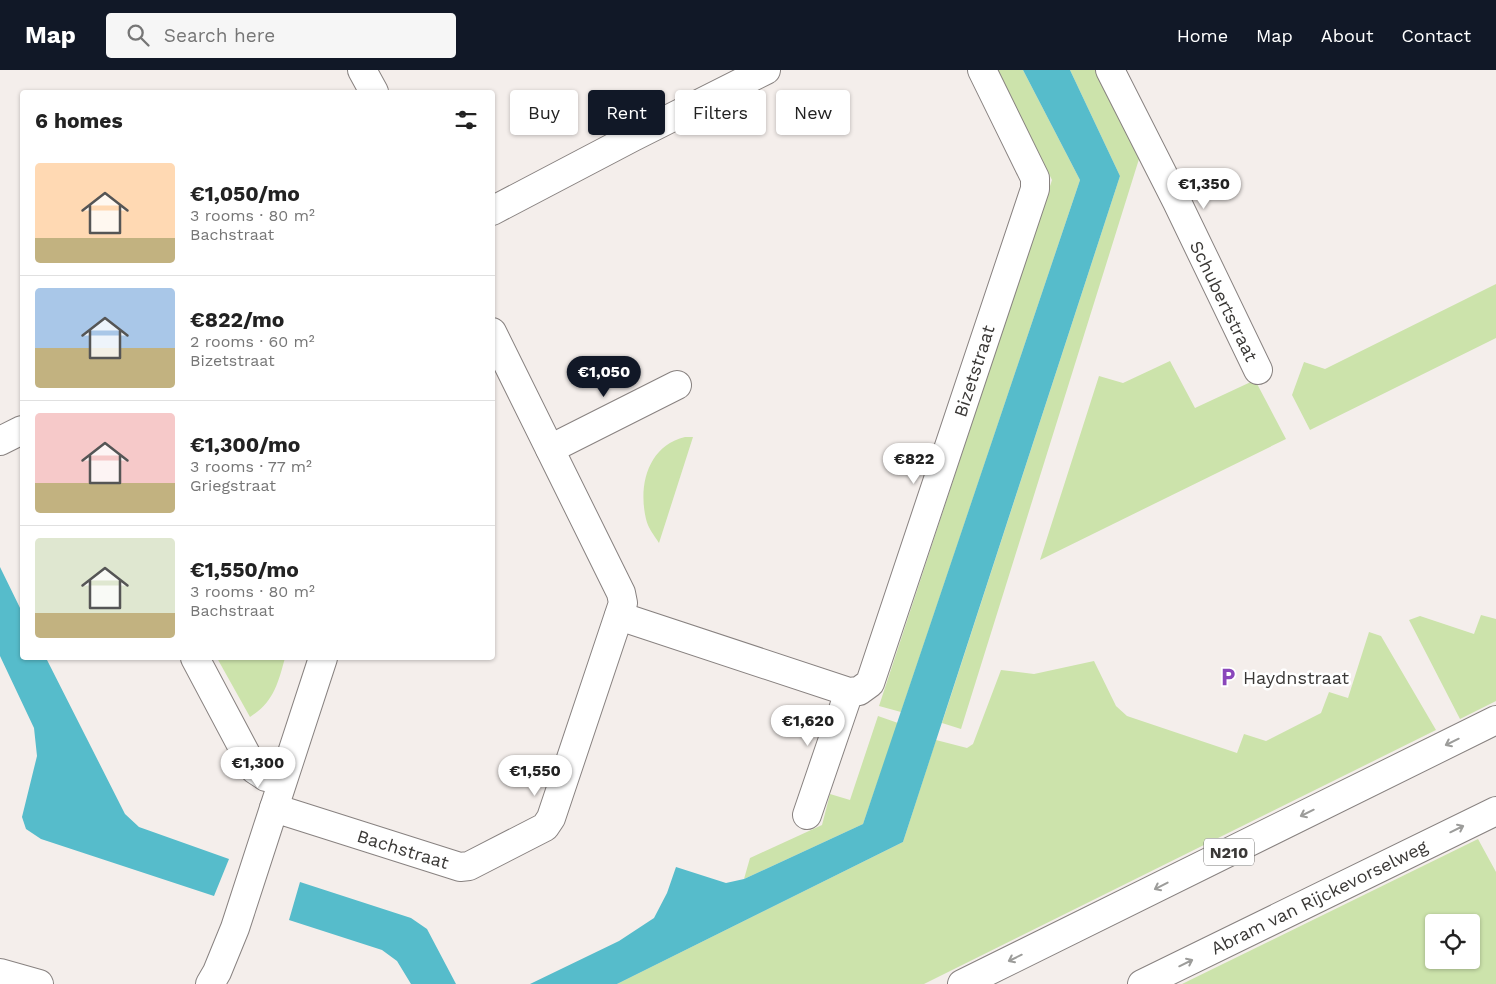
<!DOCTYPE html>
<meta charset="utf-8">
<style>
:root{--surface:#fff;--page:#f6f6f6;--text:#222;--muted:#767676;--line:#e0e0e0;--accent:#111827}
body{margin:0;font-family:"Work Sans",sans-serif;background:var(--page);color:var(--text);height:100vh;display:flex;flex-direction:column;font-size:19px;white-space:nowrap}
*{box-sizing:border-box;margin:0}
p{font-size:16px;color:var(--muted)}
.icon{flex:none;width:28px;height:28px;fill:none;stroke:currentColor;stroke-width:2;stroke-linecap:round;stroke-linejoin:round}
.map{position:relative;flex:1;overflow:hidden}
.panel{position:absolute;left:20px;top:20px;width:475px;height:570px;display:flex;flex-direction:column;background:var(--surface);border-radius:5px;box-shadow:0 1px 4px #0004}
.panel>*{flex:none}
.guide{position:absolute;left:510px;top:20px;width:475px;height:45px;display:flex;gap:10px}
.tools{position:absolute;left:1425px;top:844px;display:grid;gap:10px}
.tools a{display:grid;place-items:center;width:55px;height:55px;border-radius:5px;background:var(--surface);box-shadow:0 1px 4px #0004;font-size:25px}
.price{position:absolute;translate:-50% -42px;padding:0 11px;border-radius:18px;background:#fff;color:#222;font-size:16px;line-height:32px;filter:drop-shadow(0 1px 2px #0008)}
.price::after{content:'';position:absolute;left:50%;top:30px;width:15px;height:11px;margin-left:-8px;background:inherit;clip-path:polygon(0 0,100% 0,50% 100%)}
.price.active{background:var(--accent);color:#fff}
ul{padding:0;list-style:none}
li{display:flex;align-items:center;gap:15px;height:125px;padding:0 15px}
li+li{border-top:1px solid var(--line)}
li span{display:grid;place-items:center;flex:none;width:140px;height:100px;border-radius:5px;color:#555}
li>.icon{margin-inline-start:auto}
span .icon{width:60px;height:60px;fill:#fffc;stroke-width:1}
li b{font-size:21px}
h2{display:flex;justify-content:space-between;align-items:center;height:60px;padding:0 15px;font-size:21px}
.chip{padding:0 18px;border-radius:5px;background:var(--surface);box-shadow:0 1px 4px #0004;font-size:18px;line-height:45px}
.chip.active{background:var(--accent);color:#fff}
header{display:flex;align-items:center;gap:30px;box-sizing:border-box;height:70px;padding:0 25px;background:var(--accent);color:#fff}
header strong{font-size:24px}
nav{display:flex;gap:28px;margin-inline-start:auto;font-size:18px}
.search{width:350px;height:45px;background:var(--page);display:flex;align-items:center;gap:12px;box-sizing:border-box;padding:0 18px;border-radius:5px;color:var(--muted);font-size:19px}
.map>svg:first-child{display:block}
</style>
<header>
<strong>Map</strong>
<div class="search"><svg class="icon" aria-label="search" viewBox="0 0 24 24"><circle cx="10" cy="10" r="6"/><path d="M15 15l6 6"/></svg>Search here</div>
<nav><a>Home</a><a>Map</a><a>About</a><a>Contact</a></nav>
</header>
<div class="map">
<svg width="1496" height="914" viewBox="0 0 1496 914">
<rect width="100%" height="100%" fill="#f4eeeb"/>
<!-- green -->
<g fill="#cce3ab" fill-rule="evenodd">
<polygon points="998,0 1023,0 1080,110 901,642 879,636 1052,110"/>
<polygon points="1070,0 1095,0 1139,89 961,659 942,653 1120,106"/>
<polygon points="1496,214 1496,268 1310,360 1292,325 1304,292 1325,299"/>
<polygon points="1170,291 1195,338 1255,310 1286,369 1040,490 1099,306 1123,313"/>
<path d="M685 367H693L659 473C654 465 648 458 646 449 638 415 648 376 685 367Z"/>
<polygon points="1481,545 1496,549 1496,631 1460,649 1409,550 1420,546 1474,564"/>
<polygon points="1369,562 1381,566 1436,660 924,914 617,914 903,772 936,670 967,678 973,674 1001,600 1034,604 1094,591 1116,636 1127,646 1237,683 1244,664 1266,671 1321,643 1329,622 1348,628"/>
<path d="M217 588H285C278 613 274 632 250 647Z"/>
<polygon points="878,646 898,653 863,754 744,809 750,788 822,755 830,724 850,730"/>
<path d="M1478 769 1496 802V914H1182ZM1434 852H1471V890H1434Z"/>
</g>
<!-- water -->
<g fill="#56bccb">
<polygon points="1023,0 1070,0 1120,106 903,772 617,914 530,914 619,871 654,848 667,823 676,797 726,813 744,809 863,754 1080,110"/>
<polygon points="0,497 22,542 22,588 46,588 125,744 139,757 229,789 214,826 41,769 26,759 22,747 37,686 34,658 0,586"/>
<polygon points="300,812 411,848 427,859 456,914 411,914 397,891 382,880 289,850"/>
</g>
<g fill="none" stroke-linecap="round" stroke-linejoin="round">
<!-- minor casing -->
<g stroke="#888280" stroke-width="30">
<g id="minor">
<polyline points="362,0 374,22"/>
<polyline points="1110,0 1177,132 1258,300"/>
<polyline points="492,141 633,67 766,0"/>
<polyline points="0,371 22,360"/>
<polyline points="550,379 677,315"/>
<polyline points="619,546 849,622 859,621 870,613 1035,119 1035,108 982,0"/>
<polyline points="195,588 254,699 266,707 282,711"/>
<polyline points="274,738 323,588"/>
<polyline points="807,745 849,622"/>
<polyline points="0,903 39,914"/>
<polyline points="210,914 217,902 235,858 274,738 460,797 469,796 545,757 551,748 623,533 621,523 492,262"/>
</g>
</g>
<!-- highway casing -->
<g stroke="#888280" stroke-width="30">
<g id="highway">
<polyline points="962,914 1496,650"/>
<polyline points="1142,914 1496,741"/>
</g>
</g>
<!-- minor -->
<use href="#minor" stroke="#fff" stroke-width="28"/>
<!-- highway -->
<use href="#highway" stroke="#fff" stroke-width="28"/>
</g>
<!-- one-way arrows -->
<defs><path id="oneway-shaft" d="M-6 0H5M1.5-3L5.5 0L1.5 3" fill="none" stroke-width="1.6" stroke-linecap="round" stroke-linejoin="round" transform="scale(1.25)"/></defs>
<g stroke="#9c9c9a">
<use href="#oneway-shaft" transform="translate(1452 672) rotate(154)"/>
<use href="#oneway-shaft" transform="translate(1307 743) rotate(154)"/>
<use href="#oneway-shaft" transform="translate(1457 759) rotate(-26)"/>
<use href="#oneway-shaft" transform="translate(1161 816) rotate(153)"/>
<use href="#oneway-shaft" transform="translate(1015 888) rotate(154)"/>
<use href="#oneway-shaft" transform="translate(1186 893) rotate(-26)"/>
</g>
<!-- icons -->
<defs>
<g id="parking-bare" transform="scale(1.5)"><path d="M-3.5-5.5H1a3.5 3.5 0 0 1 0 7H-1V5.5H-3.5ZM-1-3.4V-.6H.8a1.4 1.4 0 0 0 0-2.8Z" fill="#8a47bb" stroke="#fff" stroke-width="2.5" paint-order="stroke"/></g>
</defs>
<g fill-rule="evenodd">
<use href="#parking-bare" x="1228" y="607"/>
</g>
<g text-anchor="middle" dominant-baseline="central" stroke-width="5" stroke-linejoin="round" paint-order="stroke">
<!-- shield labels -->
<rect fill="#fff" stroke="#757472" stroke-width="1" x="1204" y="768.5" width="50" height="27" rx="4"/>
<g font-size="16" font-weight="bold" fill="#3a3836">
<text x="1229" y="782">N210</text>
</g>
<!-- street labels -->
<g font-size="18" fill="#3a3836" stroke="#fff">
<text transform="translate(1224 231) rotate(64)">Schubertstraat</text>
<text transform="translate(974 301) rotate(-72)">Bizetstraat</text>
<text transform="translate(403 779) rotate(17)">Bachstraat</text>
<text transform="translate(1319 827) rotate(-26)">Abram van Rijckevorselweg</text>
</g>
<!-- poi labels -->
<g font-size="18" fill="#3a3836" stroke="#fff" text-anchor="start">
<text x="1243" y="607">Haydnstraat</text>
</g>
</g>
</svg>
<div class="tools">
<a><svg class="icon" aria-label="locate" viewBox="0 0 24 24"><circle cx="12" cy="12" r="6"/><path d="M12 2v4M12 18v4M2 12h4M18 12h4"/></svg></a>
</div>
<b class="price" style="left:1204px;top:140px">€1,350</b>
<b class="price active" style="left:604px;top:328px">€1,050</b>
<b class="price" style="left:914px;top:415px">€822</b>
<b class="price" style="left:808px;top:677px">€1,620</b>
<b class="price" style="left:258px;top:719px">€1,300</b>
<b class="price" style="left:535px;top:727px">€1,550</b>
<div class="guide">
<a class="chip">Buy</a>
<a class="chip active">Rent</a>
<a class="chip">Filters</a>
<a class="chip">New</a>
</div>
<section class="panel">
<h2>6 homes<svg class="icon" aria-label="filters" viewBox="0 0 24 24"><path d="M4 7h16M4 17h16"/><circle cx="9" cy="7" r="2"/><circle cx="15" cy="17" r="2"/></svg></h2>
<ul>
<li><span style="background:linear-gradient(#ffd9b3 75%,#c2b280 0)"><svg class="icon" aria-label="home" viewBox="0 0 24 24"><path d="M3 11l9-7 9 7M6 9v11h12V9"/></svg></span><div><b>€1,050/mo</b><p>3 rooms · 80 m²</p><p>Bachstraat</p></div></li>
<li><span style="background:linear-gradient(#a9c7e8 60%,#c2b280 0)"><svg class="icon" aria-label="home" viewBox="0 0 24 24"><path d="M3 11l9-7 9 7M6 9v11h12V9"/></svg></span><div><b>€822/mo</b><p>2 rooms · 60 m²</p><p>Bizetstraat</p></div></li>
<li><span style="background:linear-gradient(#f6c9c9 70%,#c2b280 0)"><svg class="icon" aria-label="home" viewBox="0 0 24 24"><path d="M3 11l9-7 9 7M6 9v11h12V9"/></svg></span><div><b>€1,300/mo</b><p>3 rooms · 77 m²</p><p>Griegstraat</p></div></li>
<li><span style="background:linear-gradient(#dfe7d0 75%,#c2b280 0)"><svg class="icon" aria-label="home" viewBox="0 0 24 24"><path d="M3 11l9-7 9 7M6 9v11h12V9"/></svg></span><div><b>€1,550/mo</b><p>3 rooms · 80 m²</p><p>Bachstraat</p></div></li>
</ul>
</section>
</div>
